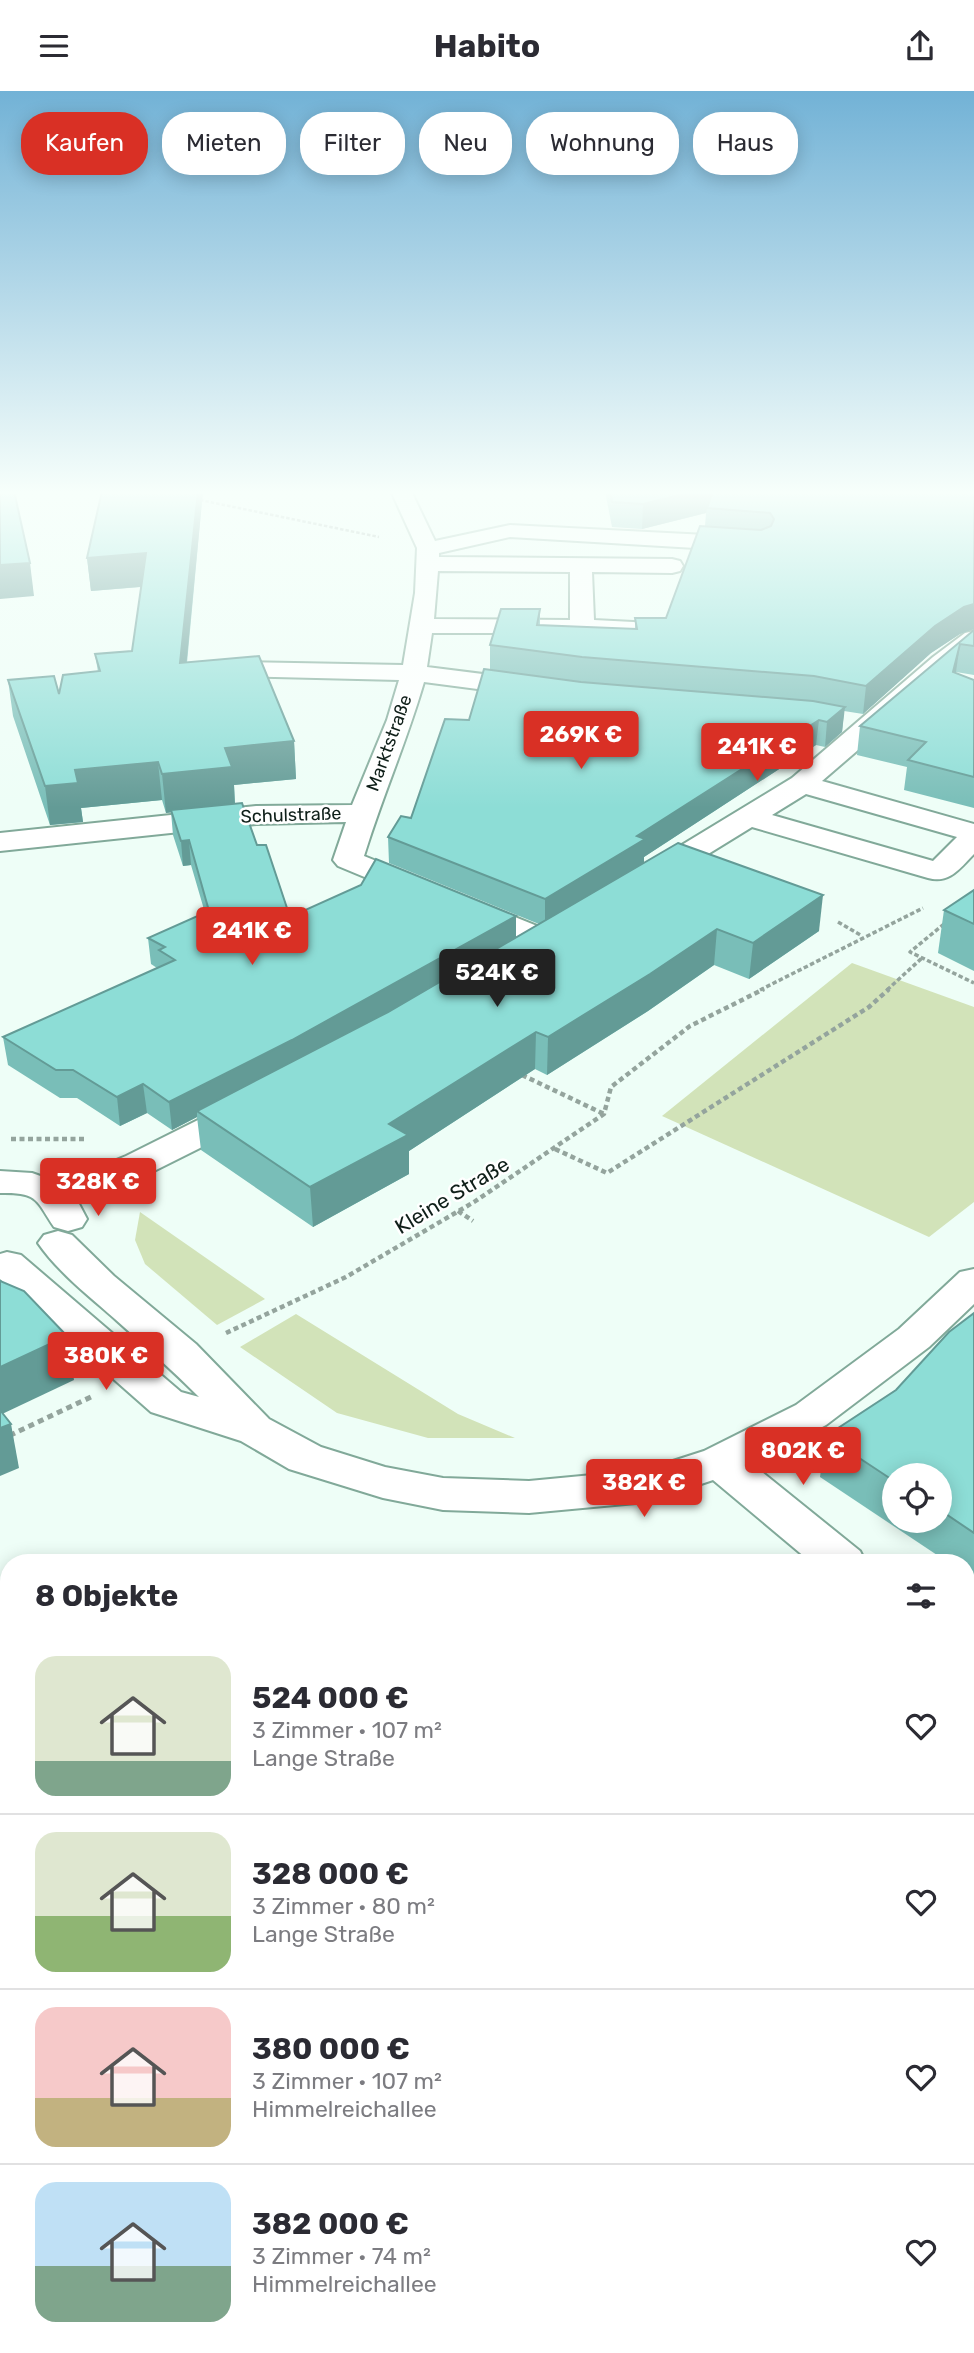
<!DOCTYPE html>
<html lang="de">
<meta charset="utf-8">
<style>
:root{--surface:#fff;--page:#f7f7f7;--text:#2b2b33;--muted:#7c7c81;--line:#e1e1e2;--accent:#d93025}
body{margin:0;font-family:Rubik,sans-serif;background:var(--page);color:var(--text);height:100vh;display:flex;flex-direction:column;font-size:26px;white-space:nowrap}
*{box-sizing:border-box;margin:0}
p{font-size:23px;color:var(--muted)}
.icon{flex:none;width:38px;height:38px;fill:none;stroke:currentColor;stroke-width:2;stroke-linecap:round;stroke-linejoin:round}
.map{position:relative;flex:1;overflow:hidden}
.panel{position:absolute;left:0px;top:1463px;width:975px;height:800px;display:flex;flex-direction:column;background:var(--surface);border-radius:28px 28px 0 0;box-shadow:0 4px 18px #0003}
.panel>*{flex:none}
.guide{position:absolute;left:21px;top:21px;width:933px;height:63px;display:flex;gap:14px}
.tools{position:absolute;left:882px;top:1372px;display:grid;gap:14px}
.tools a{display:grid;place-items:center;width:70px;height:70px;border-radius:50%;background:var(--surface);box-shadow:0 4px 18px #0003;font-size:35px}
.price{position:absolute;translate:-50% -60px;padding:0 16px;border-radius:7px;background:var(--accent);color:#fff;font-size:23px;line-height:46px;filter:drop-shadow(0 2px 4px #0008)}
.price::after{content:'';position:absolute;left:50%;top:42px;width:21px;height:16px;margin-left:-10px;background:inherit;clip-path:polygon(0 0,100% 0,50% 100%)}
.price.active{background:#222;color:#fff}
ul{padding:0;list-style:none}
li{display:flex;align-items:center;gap:21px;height:175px;padding:0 35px}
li+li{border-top:2px solid var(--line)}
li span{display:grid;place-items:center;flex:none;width:196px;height:140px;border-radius:21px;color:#555}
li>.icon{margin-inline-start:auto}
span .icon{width:84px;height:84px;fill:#fffc;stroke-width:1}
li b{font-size:30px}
h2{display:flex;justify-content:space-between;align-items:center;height:84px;padding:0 35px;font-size:30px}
.pill{padding:0 24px;border-radius:28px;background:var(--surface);box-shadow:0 4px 18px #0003;font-size:24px;line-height:63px}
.pill.active{background:var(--accent);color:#fff}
header{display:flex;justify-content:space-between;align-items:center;height:91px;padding:0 35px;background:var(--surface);font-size:32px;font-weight:700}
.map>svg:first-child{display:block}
</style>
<header><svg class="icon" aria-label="menu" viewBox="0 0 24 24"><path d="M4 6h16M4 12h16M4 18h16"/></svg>Habito<svg class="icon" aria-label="share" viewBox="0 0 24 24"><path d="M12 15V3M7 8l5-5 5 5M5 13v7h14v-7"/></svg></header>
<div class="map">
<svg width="974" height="2262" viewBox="0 0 974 2262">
<rect width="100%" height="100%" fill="#eefef7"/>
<!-- green -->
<g fill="#d2e3b9">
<polygon points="852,872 974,916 974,1111 929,1146 662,1025"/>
<polygon points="140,1121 265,1208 217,1234 145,1173 135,1149"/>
<polygon points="296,1223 458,1323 515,1347 428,1347 337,1322 240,1256"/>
<polygon points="966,1609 974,1616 974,1678 966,1684"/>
</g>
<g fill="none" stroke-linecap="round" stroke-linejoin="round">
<!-- minor casing -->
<g stroke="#81a999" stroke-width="4">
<g id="minor">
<path d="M391 400H411L435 450 510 434 746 446 754 448 757 453 754 458 746 460 510 446 439 462V466L672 468 680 470 683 475 680 480 672 482 592 481 594 529 653 532 657 537 653 542H432L427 576 531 589 540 592 544 597 540 602 531 605 424 591C407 650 382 706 364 765L557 843 562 850 557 857 546 859 535 857 338 775 333 769 346 731 256 733 0 760V742L256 715 352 714 387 629 399 589 239 585 230 583 227 578 230 573 239 571 403 574 415 502 417 457ZM438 480 570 481V529L434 528Z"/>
<path d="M974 540V559L822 690 974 733V763C960 777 950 793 928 787L752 736 661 792 650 795 639 792 635 786 639 780 792 687 933 566 965 542ZM806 703 957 746 933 770 772 724Z"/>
<path d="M247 1008 260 1011 265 1019 260 1027 152 1081 78 1111 87 1128 82 1136 68 1140 54 1136C36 1109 38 1101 0 1102V1080L32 1082 60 1092 126 1065 234 1011Z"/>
<path d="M58 1140 72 1144 114 1185 196 1253 269 1328 321 1356 385 1376 443 1387 529 1390 645 1379 704 1360 796 1314 899 1238 960 1181 974 1178V1213L929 1256 826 1334 752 1373 860 1460 866 1472H812L713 1389 647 1411 529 1422 443 1419 383 1407 289 1378 241 1350 151 1321 0 1188V1163L7 1161 21 1164 181 1301 199 1306C172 1279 144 1254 115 1228 89 1205 58 1181 38 1152L44 1144Z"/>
<polygon points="966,1553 974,1555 974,1598 966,1596"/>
<polygon points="0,1648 9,1651 9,1707 0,1704"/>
<polygon points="974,1706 974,1754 966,1756 966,1709"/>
</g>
</g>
<!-- path-far3 -->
<polyline stroke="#94a49d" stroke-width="2.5" stroke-dasharray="3.5 2" stroke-linecap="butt" points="200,409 379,446"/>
<!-- path-far2 -->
<g stroke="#94a49d" stroke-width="3.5" stroke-dasharray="4.5 2.5" stroke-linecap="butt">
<polyline points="838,831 862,845"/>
<polyline points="944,833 910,861 974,892"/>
<polyline points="760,899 923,817"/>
<polyline points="887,899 922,867"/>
</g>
<!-- path-far1 -->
<g stroke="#94a49d" stroke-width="4.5" stroke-dasharray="5 3.5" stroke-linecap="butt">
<polyline points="522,984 604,1023"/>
<polyline points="11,1048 87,1048"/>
<polyline points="555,1058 607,1082 869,916 889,898"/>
<polyline points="458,1120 473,1130"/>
<polyline points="226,1242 346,1186 474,1111 604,1023 611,996 690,935 764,898"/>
</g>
<!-- path -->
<polyline stroke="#94a49d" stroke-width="5" stroke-dasharray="6 4.5" stroke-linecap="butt" points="0,1349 91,1306"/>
<!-- minor -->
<use href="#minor" fill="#fff" fill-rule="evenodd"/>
</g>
<!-- wall -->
<g fill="#79beb8" fill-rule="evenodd">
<polygon points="203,400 187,572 294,650 296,688 234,694 235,713 257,754 290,826 516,825 516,846 539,833 389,772 388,746 411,727 469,629 490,579 490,554 540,518 540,534 635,538 635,527 666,527 705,435 706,422 642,438 612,436 605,400 974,400 974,538 960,543 931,562 863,623 844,620 842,641 825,656 816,654 644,766 644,772 819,840 749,888 714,874 648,920 547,984 535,978 409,1060 409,1083 313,1136 201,1059 197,1026 172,1039 147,1022 120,1035 77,1007 60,1007 8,974 3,946 157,877 151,873 148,847 205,822 191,774 183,775 173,744 171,721 166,722 162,709 81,717 83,731 50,734 13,625 8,589 59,603 98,581 95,563 132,560 141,496 91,500 87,467"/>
<polygon points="974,539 974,584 956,581 956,582 974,589 974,717 904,699 907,676 857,664 860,635"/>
<polygon points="974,799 974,880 938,862 944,819"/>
<path d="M974 1222V1489L966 1483V1472H949L820 1386 826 1345 896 1299ZM894 1384H940V1430H894Z"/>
<polygon points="407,2254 607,2254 596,2262 412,2262"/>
</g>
<!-- shaded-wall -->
<g fill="#639b96">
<polygon points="198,400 203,400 183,608 180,572"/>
<polygon points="696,400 714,400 707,417 706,422 642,438 643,413"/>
<polygon points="146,462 150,495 91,500 87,467"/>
<polygon points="30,472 34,505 0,508 0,474"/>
<polygon points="974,513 974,538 960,543 931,562 863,623 866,595 935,535 964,516"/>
<polygon points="960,553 956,581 949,609 953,581"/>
<polygon points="845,616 842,641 825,656 827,631"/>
<polygon points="819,629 816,654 644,766 644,774 545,835 545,808 637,745"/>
<polygon points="294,650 296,688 234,694 235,715 166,722 162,683 225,657"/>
<polygon points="158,671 162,709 81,717 83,731 50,734 45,695 75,679"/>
<polygon points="189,749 191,774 183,775 181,750"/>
<polygon points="823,804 819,840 749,888 753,852"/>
<polygon points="516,825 516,851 294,977 197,1020 197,1026 172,1039 169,1011"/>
<polygon points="717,838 714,874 648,920 547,984 548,946"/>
<polygon points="536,941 535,978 409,1060 409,1083 313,1136 310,1096 389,1033"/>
<polygon points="143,993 147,1022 120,1035 117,1006"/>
<polygon points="67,1245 74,1289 0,1324 0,1276"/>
<polygon points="11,1333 19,1377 0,1385 0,1337"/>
<polygon points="9,2149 9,2191 0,2195 0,2153"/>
<polygon points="568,2254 607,2254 596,2262 557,2262"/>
</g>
<!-- building -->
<g fill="#8dddd6" stroke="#639b96" stroke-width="2">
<polygon points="0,400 14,400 30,472 0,474"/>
<polygon points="102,400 198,400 180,572 259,565 294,650 225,657 232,676 162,683 158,671 75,679 78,692 45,695 8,589 54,585 59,603 63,584 100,580 95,563 132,560 146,462 87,467"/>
<polygon points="610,400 696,400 643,413 612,411"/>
<polygon points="713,400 974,400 974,513 964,516 935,535 866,595 814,585 582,566 490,554 501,518 540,518 537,534 637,538 635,527 666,527 700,435 761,439 771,435 774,428 770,422 707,417"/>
<polygon points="974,539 974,555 960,553 953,581 974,589 974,686 908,669 926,651 860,635"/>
<polygon points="484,578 581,591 813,610 845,616 827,631 819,629 637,745 645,748 545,808 388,746 401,725 411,727 445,628 469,629"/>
<polygon points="242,712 257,754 266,754 290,826 361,794 376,768 516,825 292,949 169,1011 143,993 117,1006 73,979 56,979 3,946 175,869 159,859 165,856 148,847 209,820 189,749 181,750 171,719"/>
<polygon points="678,752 823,804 753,852 717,838 650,883 548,946 536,941 389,1033 408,1044 310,1096 197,1020 388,921"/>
<polygon points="974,799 974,833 944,819"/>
<polygon points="0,1190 24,1200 67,1245 0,1276"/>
<polygon points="974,1222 974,1442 940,1419 940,1384 894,1384 894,1390 826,1345 896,1299 949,1241"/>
<polygon points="0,1319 11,1333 0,1337"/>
<polygon points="9,1930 9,2149 0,2153 0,1934"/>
<polygon points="427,2254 568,2254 557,2262 432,2262"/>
</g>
<!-- sky -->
<linearGradient id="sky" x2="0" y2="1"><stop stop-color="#72b2d6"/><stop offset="0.56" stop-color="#f7fffb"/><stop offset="1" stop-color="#f7fffb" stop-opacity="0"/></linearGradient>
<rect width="974" height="717" fill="url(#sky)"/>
<g text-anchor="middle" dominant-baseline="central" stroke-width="5" stroke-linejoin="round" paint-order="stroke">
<!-- far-street labels -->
<g font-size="18" fill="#0f1f19" stroke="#fff">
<text transform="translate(389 652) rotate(-70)">Marktstraße</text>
<text transform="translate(291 724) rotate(-2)">Schulstraße</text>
</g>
<!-- street labels -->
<g font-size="21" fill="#0f1f19" stroke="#fff">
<text transform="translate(452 1104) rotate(-31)">Kleine Straße</text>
</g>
</g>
</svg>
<div class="tools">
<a><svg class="icon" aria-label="locate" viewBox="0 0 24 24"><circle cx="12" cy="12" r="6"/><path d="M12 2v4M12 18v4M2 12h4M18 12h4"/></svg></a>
</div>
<b class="price" style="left:581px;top:680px">269K €</b>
<b class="price" style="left:757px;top:692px">241K €</b>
<b class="price" style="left:252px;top:876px">241K €</b>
<b class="price active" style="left:497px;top:918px">524K €</b>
<b class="price" style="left:98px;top:1127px">328K €</b>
<b class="price" style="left:106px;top:1301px">380K €</b>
<b class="price" style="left:803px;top:1396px">802K €</b>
<b class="price" style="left:644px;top:1428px">382K €</b>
<div class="guide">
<a class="pill active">Kaufen</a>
<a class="pill">Mieten</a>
<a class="pill">Filter</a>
<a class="pill">Neu</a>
<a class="pill">Wohnung</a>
<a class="pill">Haus</a>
</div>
<section class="panel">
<h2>8 Objekte<svg class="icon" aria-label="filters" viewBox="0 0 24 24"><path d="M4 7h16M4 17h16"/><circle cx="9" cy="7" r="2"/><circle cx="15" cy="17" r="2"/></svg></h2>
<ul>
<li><span style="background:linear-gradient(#dfe7d0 75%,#7fa58c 0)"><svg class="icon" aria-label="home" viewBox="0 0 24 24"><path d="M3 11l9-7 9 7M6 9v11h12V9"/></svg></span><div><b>524 000 €</b><p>3 Zimmer · 107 m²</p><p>Lange Straße</p></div><svg class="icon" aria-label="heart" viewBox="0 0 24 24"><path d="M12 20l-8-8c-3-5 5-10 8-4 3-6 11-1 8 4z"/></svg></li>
<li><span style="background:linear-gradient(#dfe7d0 60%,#8fb573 0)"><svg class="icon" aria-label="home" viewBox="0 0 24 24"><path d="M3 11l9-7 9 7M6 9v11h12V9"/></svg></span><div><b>328 000 €</b><p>3 Zimmer · 80 m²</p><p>Lange Straße</p></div><svg class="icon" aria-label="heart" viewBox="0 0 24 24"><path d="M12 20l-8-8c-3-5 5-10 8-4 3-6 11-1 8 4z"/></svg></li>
<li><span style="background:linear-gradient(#f6c9c9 65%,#c2b280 0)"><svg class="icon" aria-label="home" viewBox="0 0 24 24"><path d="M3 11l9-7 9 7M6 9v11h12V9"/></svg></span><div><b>380 000 €</b><p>3 Zimmer · 107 m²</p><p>Himmelreichallee</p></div><svg class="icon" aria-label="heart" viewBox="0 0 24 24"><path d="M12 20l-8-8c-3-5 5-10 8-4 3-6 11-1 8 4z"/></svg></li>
<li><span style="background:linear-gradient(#bfe0f5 60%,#7fa58c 0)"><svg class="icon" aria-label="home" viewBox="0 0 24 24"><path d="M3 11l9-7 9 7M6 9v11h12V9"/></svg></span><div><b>382 000 €</b><p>3 Zimmer · 74 m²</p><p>Himmelreichallee</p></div><svg class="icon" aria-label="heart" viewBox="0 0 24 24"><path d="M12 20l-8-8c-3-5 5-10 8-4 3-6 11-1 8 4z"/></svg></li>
</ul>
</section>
</div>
